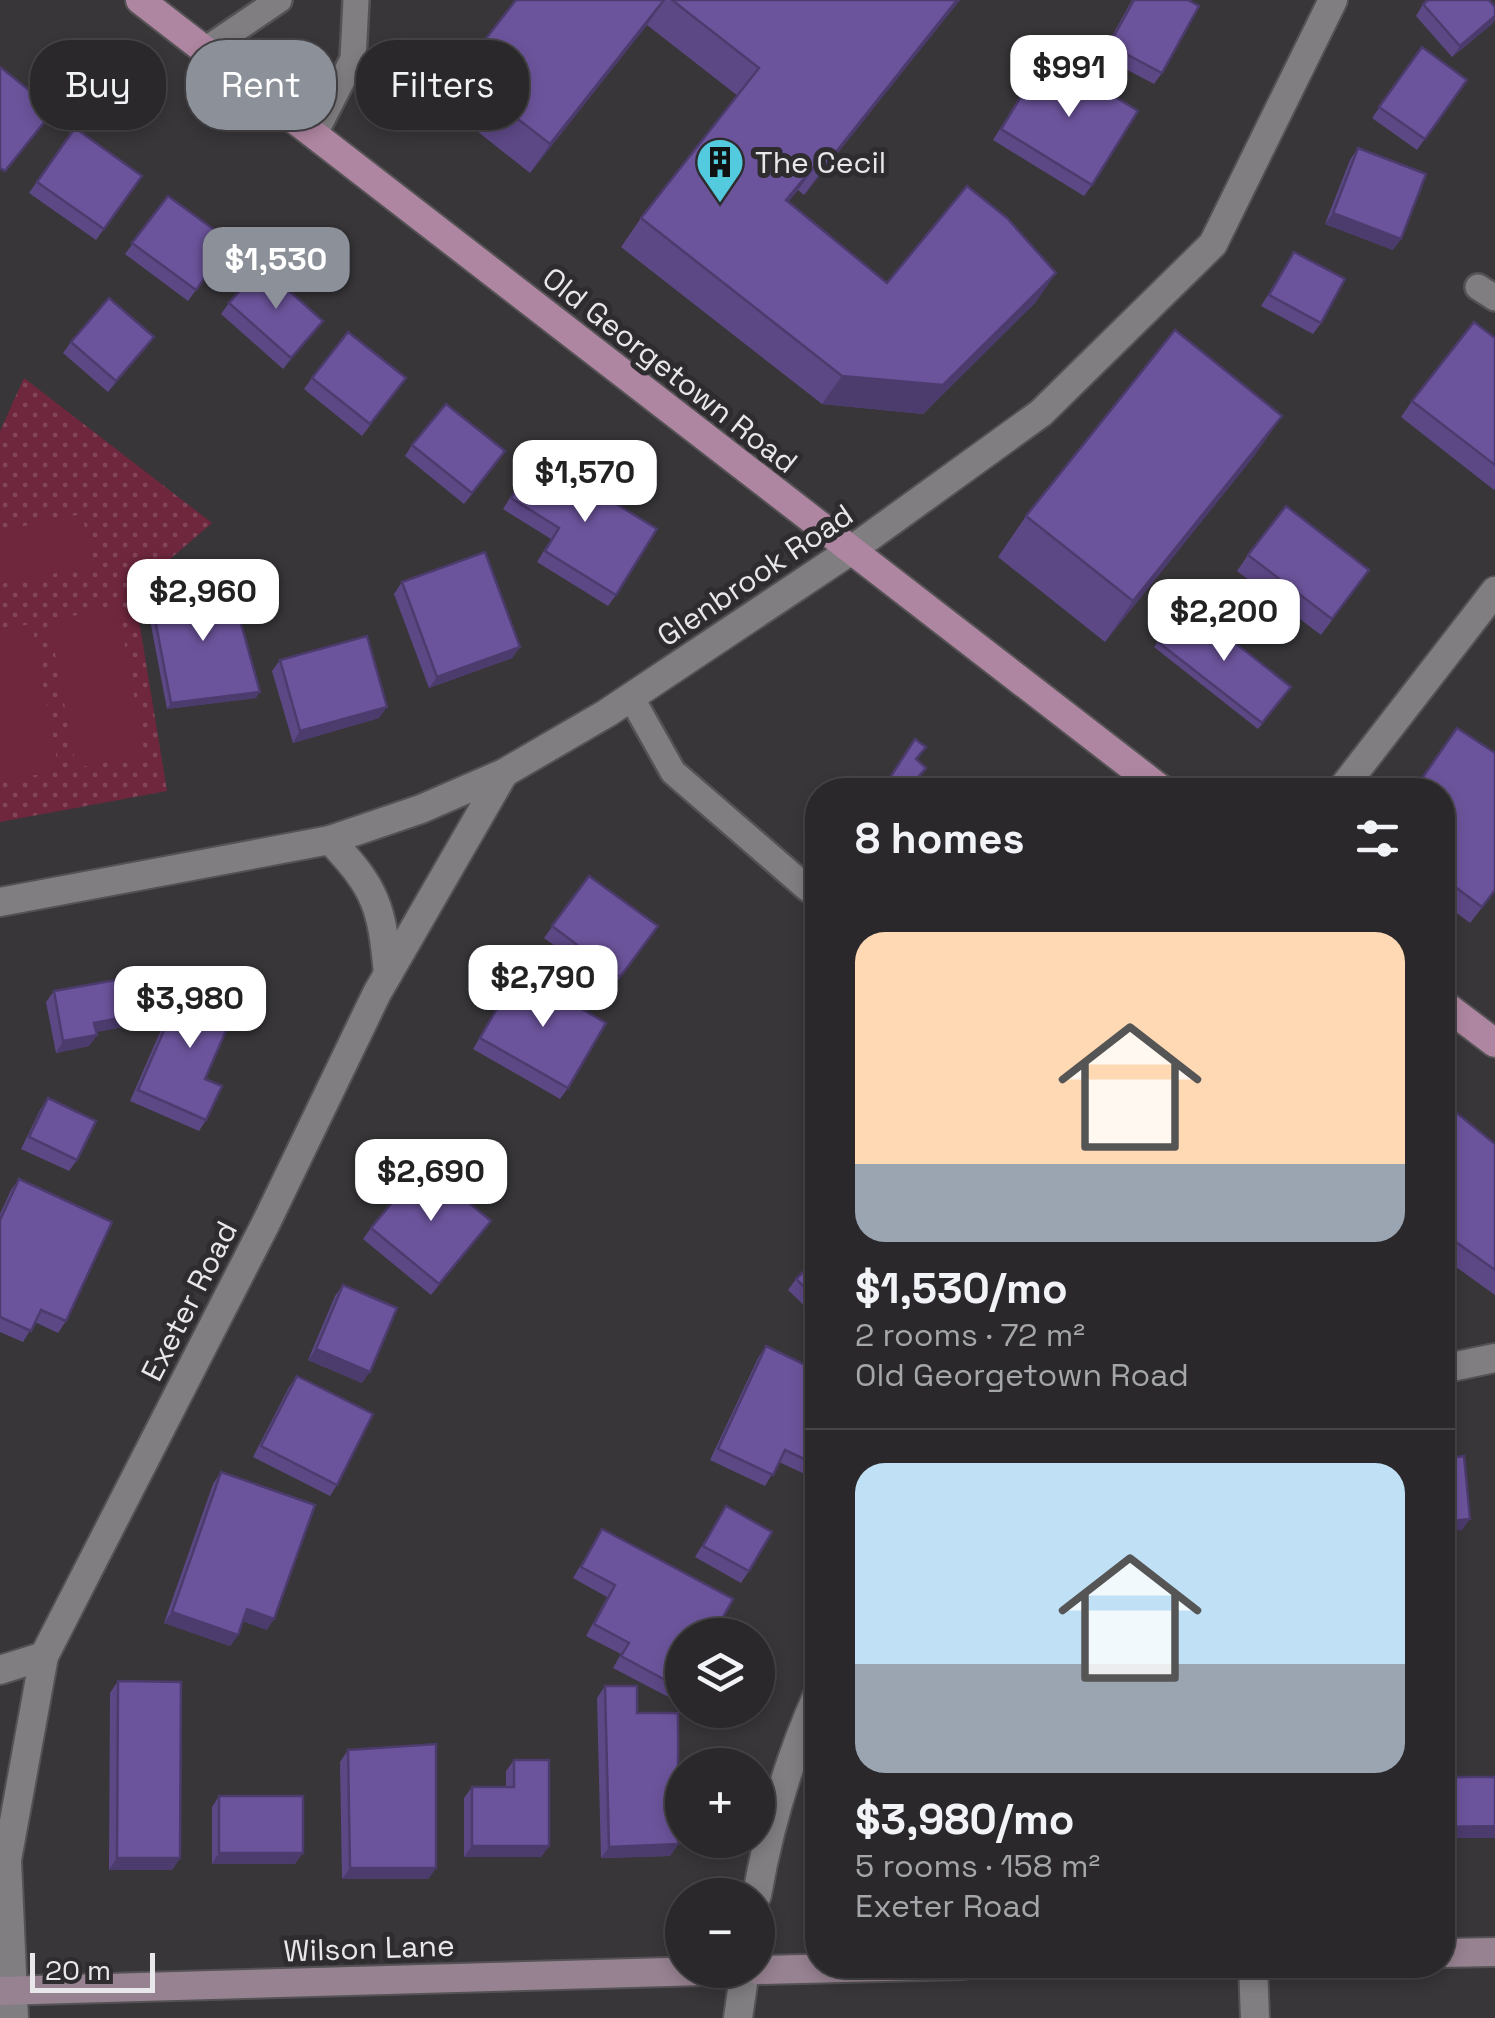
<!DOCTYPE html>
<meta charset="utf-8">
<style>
:root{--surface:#2a282b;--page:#363437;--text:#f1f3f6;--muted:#a5a6a9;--line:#464447;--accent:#8c9099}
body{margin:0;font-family:"Space Grotesk",sans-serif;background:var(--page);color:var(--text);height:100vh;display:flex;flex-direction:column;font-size:38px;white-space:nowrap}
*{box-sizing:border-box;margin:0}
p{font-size:32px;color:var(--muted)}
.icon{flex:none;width:55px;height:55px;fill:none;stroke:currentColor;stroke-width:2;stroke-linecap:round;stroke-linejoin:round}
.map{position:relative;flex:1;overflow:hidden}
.sheet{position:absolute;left:805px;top:778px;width:650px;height:1200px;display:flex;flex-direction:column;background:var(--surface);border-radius:40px;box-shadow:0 5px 15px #0003,0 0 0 2px var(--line)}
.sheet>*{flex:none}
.guide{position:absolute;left:30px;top:40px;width:625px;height:90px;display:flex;gap:20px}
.buttons{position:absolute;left:665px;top:1618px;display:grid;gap:20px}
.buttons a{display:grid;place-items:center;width:110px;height:110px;border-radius:50%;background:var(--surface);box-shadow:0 5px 15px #0003,0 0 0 2px var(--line);font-size:50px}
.scale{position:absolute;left:30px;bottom:25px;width:125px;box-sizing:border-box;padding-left:10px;border:5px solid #e8e7e9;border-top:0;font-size:28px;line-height:35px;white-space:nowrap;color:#e8e7e9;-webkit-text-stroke:8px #2e2c2f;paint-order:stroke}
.price{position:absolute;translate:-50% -85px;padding:0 22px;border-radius:20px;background:#fff;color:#222;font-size:32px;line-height:65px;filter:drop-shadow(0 2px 5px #0008)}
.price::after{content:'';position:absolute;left:50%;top:60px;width:30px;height:22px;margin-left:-15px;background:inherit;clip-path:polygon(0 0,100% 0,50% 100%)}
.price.active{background:var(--accent);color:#fff}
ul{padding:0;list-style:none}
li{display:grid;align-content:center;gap:20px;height:530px;padding:0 50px}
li+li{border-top:2px solid var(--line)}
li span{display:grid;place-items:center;height:310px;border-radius:30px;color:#555}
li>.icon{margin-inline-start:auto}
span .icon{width:180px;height:180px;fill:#fffc;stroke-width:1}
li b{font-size:42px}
h2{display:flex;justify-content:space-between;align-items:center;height:120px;padding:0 50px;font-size:42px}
.pill{padding:0 35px;border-radius:40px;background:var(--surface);box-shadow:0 5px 15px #0003,0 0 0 2px var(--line);font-size:35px;line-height:90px}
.pill.active{background:var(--accent);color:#fff}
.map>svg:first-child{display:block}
</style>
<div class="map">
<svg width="1495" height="2018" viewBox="0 0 1495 2018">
<defs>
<pattern id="grass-dots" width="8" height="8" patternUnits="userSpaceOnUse" patternTransform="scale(2.5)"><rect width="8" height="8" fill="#6f273e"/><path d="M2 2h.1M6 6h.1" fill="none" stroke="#84465a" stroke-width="1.8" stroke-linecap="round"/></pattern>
</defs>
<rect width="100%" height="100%" fill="#383639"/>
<!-- grass -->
<polygon fill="url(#grass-dots)" points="24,378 212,523 134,590 167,791 0,822 0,431"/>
<!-- garden -->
<g fill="#6f273e">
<polygon points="82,514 93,566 0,584 0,531"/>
<polygon points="118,608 145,755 76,768 49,620"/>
<polygon points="32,624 59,771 0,781 0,629"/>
</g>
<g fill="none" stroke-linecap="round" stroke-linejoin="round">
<!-- service casing -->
<g stroke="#545254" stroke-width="30">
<g id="service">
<polyline points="205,50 279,0"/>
<polyline points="314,135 353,59 356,0"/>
<polyline points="1478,287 1495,298"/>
<polyline points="631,697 673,772 808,889 818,884"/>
</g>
</g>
<!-- minor casing -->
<g stroke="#545254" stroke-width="32">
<g id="minor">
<polyline points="1341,790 1495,591"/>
<path d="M330 840C377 889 382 908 388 974"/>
<polyline points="0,902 330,840 421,809 504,773 607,713 850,551 1041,413 1213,244 1333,0"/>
<polyline points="1442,1369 1495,1358"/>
<polyline points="0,1670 44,1656"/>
<polyline points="1,1847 7,1860 14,2018"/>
<polyline points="7,1860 44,1656 266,1223 377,993 504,773"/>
<path d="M757 1895C769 1826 789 1759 818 1694"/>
<polyline points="1253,1965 1255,2018"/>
<polyline points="738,2018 745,1970"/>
</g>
</g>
<!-- secondary casing -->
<g stroke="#545254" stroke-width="32">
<g id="secondary">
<polyline points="1442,1953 1495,1952"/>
<polyline points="758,1970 963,1965"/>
<polyline points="0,1991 739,1970"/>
</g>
</g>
<!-- primary casing -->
<g stroke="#545254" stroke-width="32">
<g id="primary">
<polyline points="140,0 1162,790"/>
<polyline points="1442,1003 1495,1043"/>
</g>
</g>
<!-- service -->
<use href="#service" stroke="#807e81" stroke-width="25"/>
<!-- minor -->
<use href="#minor" stroke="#807e81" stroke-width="28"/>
<!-- secondary -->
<use href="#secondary" stroke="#978291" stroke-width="28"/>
<!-- primary -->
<use href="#primary" stroke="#af86a1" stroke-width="28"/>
</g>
<!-- wall -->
<g fill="#5d4886">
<polygon points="516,0 960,0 804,195 798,190 788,202 887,283 1036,302 923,414 822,404 621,247 641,218 738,96 647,25 530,173 439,101 459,73"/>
<polygon points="1132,0 1188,0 1162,73 1154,84 1101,56"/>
<polygon points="1423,4 1495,7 1495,19 1492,24 1452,57 1416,16"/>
<polygon points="1422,47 1467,80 1417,150 1372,118"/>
<polygon points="1039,66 1092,185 1084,196 993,140"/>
<polygon points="75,128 142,176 96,240 29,193"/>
<polygon points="1358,148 1393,250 1325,224 1350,160"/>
<polygon points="168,196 231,242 188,301 125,254"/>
<polygon points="1294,252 1321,323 1313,334 1261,306"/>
<polygon points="229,303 323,321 283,369 221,314"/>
<polygon points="1495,338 1495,489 1494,490 1401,417 1412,401"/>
<polygon points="71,342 146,348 108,392 63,353"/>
<polygon points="312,378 406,378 362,436 304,389"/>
<polygon points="1282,416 1254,456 1105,642 998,557 1026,516"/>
<polygon points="412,445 497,463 464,504 405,456"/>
<polygon points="537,455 616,595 608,606 537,562 551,539 503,509"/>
<polygon points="1248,555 1369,570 1321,635 1237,571"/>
<polygon points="402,582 520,647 512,658 429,688 394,594"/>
<polygon points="150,593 256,698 167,709 146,599"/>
<polygon points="1187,605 1291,687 1258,729 1154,647"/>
<polygon points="280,660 379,718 293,743 272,671"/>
<polygon points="1442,790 1495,891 1470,923 1442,902"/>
<polygon points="589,876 658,926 612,988 544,938"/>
<polygon points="518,972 568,1088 560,1099 473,1049"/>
<polygon points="186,980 205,1079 206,1120 199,1131 130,1101 178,991"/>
<polygon points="54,991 140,1014 132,1025 96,1032 97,1035 89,1046 56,1053 46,1002"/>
<polygon points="48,1098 77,1160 69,1171 21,1149 40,1110"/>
<polygon points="1442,1101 1495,1144 1495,1295 1442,1257"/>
<polygon points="19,1179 66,1321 58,1333 35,1322 23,1342 0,1332 0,1214 11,1190"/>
<polygon points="371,1228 483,1232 431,1295 363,1239"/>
<polygon points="818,1257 818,1319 788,1290 796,1279"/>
<polygon points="343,1285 362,1383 308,1360 335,1296"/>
<polygon points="766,1346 818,1463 809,1476 779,1462 765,1486 710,1460 758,1358"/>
<polygon points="297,1376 337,1485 330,1496 253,1457 289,1387"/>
<polygon points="221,1472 267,1630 243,1621 238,1635 230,1646 164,1623 213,1484"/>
<polygon points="726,1506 749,1571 741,1583 695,1557"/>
<polygon points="602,1529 682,1635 682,1691 676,1701 613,1668 621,1654 586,1636 607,1597 573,1578"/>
<polygon points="118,1681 180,1858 172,1870 109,1870 110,1693"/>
<polygon points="605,1686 637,1713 678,1844 670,1856 601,1858 597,1698"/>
<polygon points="348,1750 436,1868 428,1879 342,1879 340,1762"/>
<polygon points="514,1760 549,1846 541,1857 464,1857 464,1798 472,1787 506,1787 506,1771"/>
<polygon points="219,1796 295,1864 212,1864 212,1807"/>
</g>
<!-- shaded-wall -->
<g fill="#4c3b6d">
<polygon points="664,0 647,25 530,173 550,144"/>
<polygon points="957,0 960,0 804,195 824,167"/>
<polygon points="1495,16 1492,24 1452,57 1460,46"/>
<polygon points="818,162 798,190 766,229 786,200"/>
<polygon points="1333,213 1401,239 1393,250 1325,224"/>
<polygon points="1056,273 1036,302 923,414 822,404 842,376"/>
<polygon points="323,321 315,332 283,369 291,358"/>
<polygon points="154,337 146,348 108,392 116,381"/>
<polygon points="1282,416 1254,456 1105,642 1133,601"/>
<polygon points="520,647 512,658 429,688 437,677"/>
<polygon points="260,692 256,698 167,709 171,703"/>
<polygon points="387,707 379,718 293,743 300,731"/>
<polygon points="140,1014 132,1025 87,1034 94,1023"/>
<polygon points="97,1035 89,1046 56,1053 63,1041"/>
<polygon points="491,1221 483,1232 431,1295 439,1284"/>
<polygon points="316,1349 370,1372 362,1383 308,1360"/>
<polygon points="1470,1519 1462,1530 1442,1532 1442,1522"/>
<polygon points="247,1609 274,1619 267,1630 239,1620"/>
<polygon points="172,1612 238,1635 230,1646 164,1623"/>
<polygon points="1495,1826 1495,1838 1442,1838 1442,1827"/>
<polygon points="678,1844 670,1856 601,1858 609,1847"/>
<polygon points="472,1846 549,1846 541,1857 464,1857"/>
<polygon points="219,1853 303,1853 295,1864 212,1864"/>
<polygon points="117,1858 180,1858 172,1870 109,1870"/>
<polygon points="350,1868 436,1868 428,1879 342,1879"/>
</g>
<!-- building -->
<g fill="#6c549c" stroke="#4c3b6d" stroke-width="2.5">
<polygon points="516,0 664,0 550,144 459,73"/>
<polygon points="672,0 957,0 824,167 818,162 786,200 887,283 967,186 1007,218 1056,273 943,385 842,376 641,218 759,68"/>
<polygon points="1134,0 1188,0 1199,6 1162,73 1109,45"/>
<polygon points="1428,0 1489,0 1495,7 1495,16 1460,46 1423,4"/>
<polygon points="1422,47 1467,80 1425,139 1379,107"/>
<polygon points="1047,55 1138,111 1092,185 1001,129"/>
<polygon points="0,67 54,110 5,171 0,168"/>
<polygon points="75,128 142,176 104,229 37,182"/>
<polygon points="1358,148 1426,174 1401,239 1333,213"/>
<polygon points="168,196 231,242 196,290 132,243"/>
<polygon points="1294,252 1345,279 1321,323 1269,295"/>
<polygon points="261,266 323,321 291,358 229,303"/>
<polygon points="109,298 154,337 116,381 71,342"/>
<polygon points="1474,322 1495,338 1495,465 1412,401"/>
<polygon points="1175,330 1282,416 1133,601 1026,516"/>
<polygon points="348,332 406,378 370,424 312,378"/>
<polygon points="446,404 505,451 472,493 412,445"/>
<polygon points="537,455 657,529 616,595 545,551 559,528 511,498"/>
<polygon points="1286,506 1369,570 1332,619 1248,555"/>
<polygon points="485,552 520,647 437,677 402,582"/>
<polygon points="230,584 260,692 171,703 150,593"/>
<polygon points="1187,605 1291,687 1262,723 1158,642"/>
<polygon points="367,636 387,707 300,731 280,660"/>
<polygon points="1457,728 1495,753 1495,890 1482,907 1442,877 1442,790 1414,790"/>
<polygon points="915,739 926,747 916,759 926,768 907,790 882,790"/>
<polygon points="589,876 658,926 620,977 552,926"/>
<polygon points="518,972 606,1023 568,1088 480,1038"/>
<polygon points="133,977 140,1014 94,1023 97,1035 63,1041 54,991"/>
<polygon points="186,980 238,1003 205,1079 222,1086 206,1120 138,1090"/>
<polygon points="48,1098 96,1121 77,1160 29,1137"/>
<polygon points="1442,1101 1495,1144 1495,1270 1442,1232"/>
<polygon points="423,1165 491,1221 439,1284 371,1228"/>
<polygon points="19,1179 112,1222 66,1321 41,1310 31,1331 0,1317 0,1220"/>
<polygon points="818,1257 818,1300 796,1279"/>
<polygon points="343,1285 397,1308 370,1372 316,1349"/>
<polygon points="766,1346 818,1371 817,1465 785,1450 773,1475 718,1449"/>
<polygon points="297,1376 373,1414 337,1485 261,1446"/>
<polygon points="1464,1456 1470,1519 1442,1522 1442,1459"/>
<polygon points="221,1472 315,1505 274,1619 247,1609 238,1635 172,1612"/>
<polygon points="726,1506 772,1532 749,1571 703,1546"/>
<polygon points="602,1529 733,1599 713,1635 682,1635 682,1689 621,1656 629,1643 594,1624 615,1585 581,1567"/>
<polygon points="118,1681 181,1682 180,1858 117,1858"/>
<polygon points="605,1686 637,1686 637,1713 678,1713 678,1844 609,1847"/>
<polygon points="436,1744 436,1868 350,1868 348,1750"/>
<polygon points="514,1760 549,1760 549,1846 472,1846 472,1787 514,1787"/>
<polygon points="1442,1777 1495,1777 1495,1826 1442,1827"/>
<rect x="219" y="1796" width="84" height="57"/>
</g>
<!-- icons -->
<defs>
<g id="building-pin" transform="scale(2.5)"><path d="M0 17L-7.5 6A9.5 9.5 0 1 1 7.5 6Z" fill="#54cade" stroke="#2e2c2f"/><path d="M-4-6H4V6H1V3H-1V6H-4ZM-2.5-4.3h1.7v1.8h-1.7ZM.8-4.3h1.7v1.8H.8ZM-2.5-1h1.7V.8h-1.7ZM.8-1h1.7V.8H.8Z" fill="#111"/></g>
</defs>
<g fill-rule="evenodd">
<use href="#building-pin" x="720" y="162"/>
</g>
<g text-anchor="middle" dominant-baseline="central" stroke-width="10" stroke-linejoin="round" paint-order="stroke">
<!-- poi labels -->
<g font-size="30" fill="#e8e7e9" stroke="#2e2c2f" text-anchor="start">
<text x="755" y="162">The Cecil</text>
</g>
<!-- street labels -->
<g font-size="30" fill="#e8e7e9" stroke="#2e2c2f">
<text transform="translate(670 370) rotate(38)">Old Georgetown Road</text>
<text transform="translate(755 575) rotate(-34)">Glenbrook Road</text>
<text transform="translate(189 1301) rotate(-63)">Exeter Road</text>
<text transform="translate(369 1948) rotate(-2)">Wilson Lane</text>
</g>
</g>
</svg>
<div class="buttons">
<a><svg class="icon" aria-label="layers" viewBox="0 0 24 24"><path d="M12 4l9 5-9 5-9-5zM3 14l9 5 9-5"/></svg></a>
<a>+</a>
<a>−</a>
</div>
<div class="scale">20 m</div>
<b class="price" style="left:1069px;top:120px">$991</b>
<b class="price active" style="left:276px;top:312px">$1,530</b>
<b class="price" style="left:585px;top:525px">$1,570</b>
<b class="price" style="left:203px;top:644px">$2,960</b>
<b class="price" style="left:1224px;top:664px">$2,200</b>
<b class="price" style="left:543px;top:1030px">$2,790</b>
<b class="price" style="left:190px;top:1051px">$3,980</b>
<b class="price" style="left:431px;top:1224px">$2,690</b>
<div class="guide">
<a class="pill">Buy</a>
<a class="pill active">Rent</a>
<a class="pill">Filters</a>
</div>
<section class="sheet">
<h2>8 homes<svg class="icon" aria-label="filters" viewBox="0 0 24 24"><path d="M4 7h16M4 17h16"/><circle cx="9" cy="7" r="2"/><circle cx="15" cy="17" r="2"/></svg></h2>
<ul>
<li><span style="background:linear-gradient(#ffd9b3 75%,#9aa5b1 0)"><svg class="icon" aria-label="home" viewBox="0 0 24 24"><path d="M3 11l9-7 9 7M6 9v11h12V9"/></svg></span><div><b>$1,530/mo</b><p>2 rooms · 72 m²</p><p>Old Georgetown Road</p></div></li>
<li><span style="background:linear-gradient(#bfe0f5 65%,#9aa5b1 0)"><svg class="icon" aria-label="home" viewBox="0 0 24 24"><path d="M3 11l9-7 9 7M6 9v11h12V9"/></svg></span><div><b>$3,980/mo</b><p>5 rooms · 158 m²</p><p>Exeter Road</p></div></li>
</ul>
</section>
</div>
